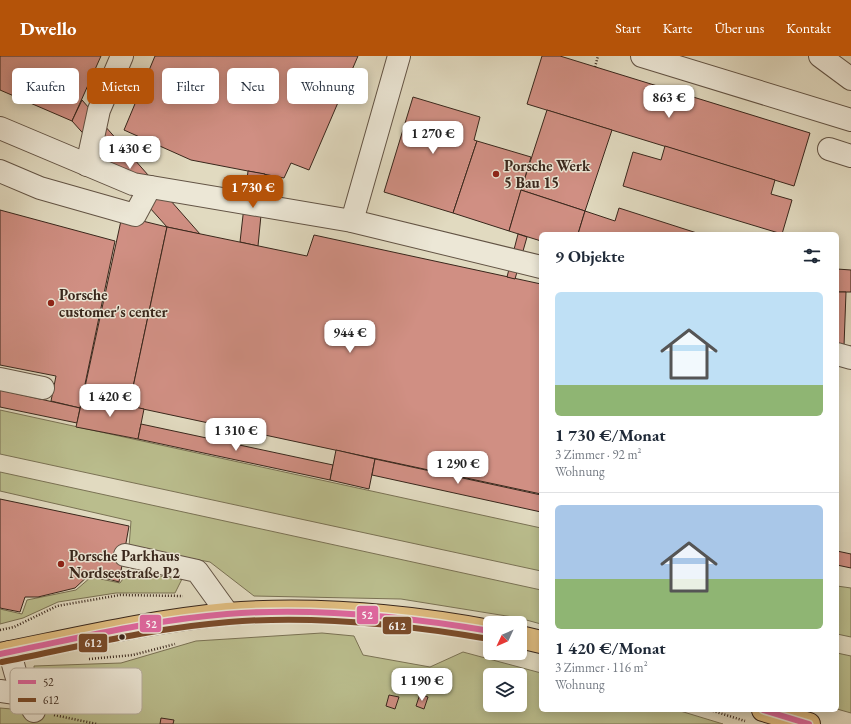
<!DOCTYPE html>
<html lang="de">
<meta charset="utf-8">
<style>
:root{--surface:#fff;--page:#f2f2f3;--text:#1f2937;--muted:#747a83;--line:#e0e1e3;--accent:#b45309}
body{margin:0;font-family:"EB Garamond",serif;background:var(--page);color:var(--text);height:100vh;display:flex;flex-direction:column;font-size:15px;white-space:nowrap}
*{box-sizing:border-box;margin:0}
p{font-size:13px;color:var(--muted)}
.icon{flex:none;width:22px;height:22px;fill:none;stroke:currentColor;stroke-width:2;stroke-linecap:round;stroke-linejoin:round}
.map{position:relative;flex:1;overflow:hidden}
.side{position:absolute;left:539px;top:176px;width:300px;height:480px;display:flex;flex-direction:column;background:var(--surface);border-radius:6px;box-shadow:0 2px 10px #0003}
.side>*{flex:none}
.guide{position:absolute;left:12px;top:12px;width:380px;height:36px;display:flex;gap:8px}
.needle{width:26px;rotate:226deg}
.buttons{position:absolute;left:483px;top:560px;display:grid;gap:8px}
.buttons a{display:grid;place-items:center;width:44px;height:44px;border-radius:6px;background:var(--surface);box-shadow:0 2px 10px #0003;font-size:20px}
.price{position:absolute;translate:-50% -34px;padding:0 9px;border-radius:8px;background:#fff;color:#222;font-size:13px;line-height:26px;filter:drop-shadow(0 1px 2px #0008)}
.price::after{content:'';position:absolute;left:50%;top:24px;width:12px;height:9px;margin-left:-6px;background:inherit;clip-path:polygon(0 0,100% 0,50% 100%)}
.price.selected{background:var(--accent);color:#fff}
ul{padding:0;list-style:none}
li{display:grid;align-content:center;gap:8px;height:212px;padding:0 16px}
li+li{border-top:1px solid var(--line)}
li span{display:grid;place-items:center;height:124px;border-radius:6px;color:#555}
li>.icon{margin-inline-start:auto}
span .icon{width:72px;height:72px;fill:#fffc;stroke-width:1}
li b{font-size:17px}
h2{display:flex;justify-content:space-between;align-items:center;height:48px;padding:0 16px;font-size:17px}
.pill{padding:0 14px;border-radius:6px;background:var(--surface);box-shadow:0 2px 10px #0003;font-size:14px;line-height:36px}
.pill.selected{background:var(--accent);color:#fff}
header{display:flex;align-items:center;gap:24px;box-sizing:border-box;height:56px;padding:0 20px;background:var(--accent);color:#fff}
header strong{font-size:19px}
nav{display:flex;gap:22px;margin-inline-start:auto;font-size:14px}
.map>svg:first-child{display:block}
</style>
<header>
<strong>Dwello</strong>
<nav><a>Start</a><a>Karte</a><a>Über uns</a><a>Kontakt</a></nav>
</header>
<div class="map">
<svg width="851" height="668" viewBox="0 0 851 668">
<rect width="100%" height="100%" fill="#e1dac0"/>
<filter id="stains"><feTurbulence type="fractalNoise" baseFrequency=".005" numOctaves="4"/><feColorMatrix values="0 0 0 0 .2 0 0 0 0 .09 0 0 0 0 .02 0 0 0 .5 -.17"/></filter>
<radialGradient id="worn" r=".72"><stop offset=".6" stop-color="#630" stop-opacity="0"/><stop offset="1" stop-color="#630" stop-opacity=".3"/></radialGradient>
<!-- green -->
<g fill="#babd8d" stroke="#7a7254" fill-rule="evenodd">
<polygon points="0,354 541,472 541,515 0,398"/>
<polygon points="0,416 541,534 541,568 519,562 401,543 254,540 210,506 129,491 131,465 0,435"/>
<polygon points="128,516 182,523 175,537 116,537 58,546 23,562 0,568 0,553 22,558 27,544 76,534 91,521 120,527"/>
<polygon points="837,530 851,532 851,581 837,578"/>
<path d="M322 577 354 580 363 599 430 611 463 596 541 617V654H677L723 668H0V652L35 655 34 610 121 607 196 585ZM490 619H520V649H490Z"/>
<polygon points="837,597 851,600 851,657 837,653"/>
</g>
<!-- building -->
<g fill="#d08f83" stroke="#39271c">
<polygon points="0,0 101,0 72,65 0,34"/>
<polygon points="155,0 358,0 309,114 291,107 284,122 191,104 124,74"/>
<polygon points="542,0 560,0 810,77 794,130 527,48"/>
<polygon points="413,41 480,61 474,84 477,85 453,157 384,136"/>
<polygon points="82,44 200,178 167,171 72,65"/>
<polygon points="547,54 612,74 585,155 521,134"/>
<polygon points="477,85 531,101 509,175 453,157"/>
<polygon points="665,90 775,124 771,138 792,144 782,178 623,130 633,96 661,104"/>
<polygon points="248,115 265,118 258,190 240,186"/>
<polygon points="521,134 585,155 578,178 541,178 541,185 509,175"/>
<polygon points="619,152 700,178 578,178 585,155 615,165"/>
<polygon points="0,154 115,185 80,352 51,345 56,320 0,309"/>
<polygon points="122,160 167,171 129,350 83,340"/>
<polygon points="167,171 307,200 314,179 541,228 541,438 129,350"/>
<polygon points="518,178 527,181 515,223 507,221"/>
<polygon points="837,213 851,214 851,236 837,236"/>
<polygon points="837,236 846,236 844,290 851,290 851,302 837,301"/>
<polygon points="0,334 80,352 77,367 0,351"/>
<polygon points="83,340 144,353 138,383 76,371"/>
<polygon points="141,368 333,409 330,424 138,383"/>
<polygon points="336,394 375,403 369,433 330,424"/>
<polygon points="375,403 541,439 541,456 372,419"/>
<polygon points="0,443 129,470 119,526 90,518 75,532 38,541 25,541 20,556 0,552"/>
<polygon points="837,495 851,498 851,512 837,509"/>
<polygon points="420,638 428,641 424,653 416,650"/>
<polygon points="389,639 399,641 395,653 386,650"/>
<polygon points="161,662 174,664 173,668 160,668"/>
</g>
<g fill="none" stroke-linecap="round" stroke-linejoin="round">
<!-- minor casing -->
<g stroke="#635445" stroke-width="24">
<g id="minor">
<polyline points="642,0 851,64"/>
<polyline points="820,0 851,23"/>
<polyline points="0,72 133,128 352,165 541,211"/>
<polyline points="829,93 851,100"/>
<polyline points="87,109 99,54 122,0"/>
<polyline points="0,115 40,132 135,159 150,131"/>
<polyline points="352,165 399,0"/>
<polyline points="837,298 851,302"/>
<polyline points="0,323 43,332"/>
<polyline points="125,499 197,515 228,558"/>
<path d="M10 596C16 621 19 633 34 655"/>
<polyline points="0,635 22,638"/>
</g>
</g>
<!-- major casing -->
<g stroke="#39271c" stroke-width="24">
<g id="major">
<polyline points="520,581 541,586"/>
<path d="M0 598C75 583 151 565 227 558 315 551 403 559 490 575"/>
<polyline points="763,654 809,668"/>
</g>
</g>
<!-- path -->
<g stroke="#39271c" stroke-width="2.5" stroke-dasharray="1 2" stroke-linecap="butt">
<polyline points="595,11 598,0"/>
<polyline points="0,574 14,571 57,550 120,539 183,540"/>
<polyline points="89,603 133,599 175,588"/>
<polyline points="710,654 745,665"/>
<polyline points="54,659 97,668"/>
</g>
<!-- minor -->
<use href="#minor" stroke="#ece7d6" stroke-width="22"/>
<!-- major -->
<use href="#major" stroke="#e0bd80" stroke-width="22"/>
<!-- bus-1 casing -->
<g stroke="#ece7d6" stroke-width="9">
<g id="bus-1">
<path d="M0 598C75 583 151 564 227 558 315 551 403 560 490 575"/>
<polyline points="763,654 809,668"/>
</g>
</g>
<!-- bus-2 casing -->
<g stroke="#ece7d6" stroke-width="9">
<path id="bus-2" d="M2 606C77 591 152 572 229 566 316 559 403 568 489 583"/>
</g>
<!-- bus-1 -->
<use href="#bus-1" stroke="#df679f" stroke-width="6"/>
<!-- bus-2 -->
<use href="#bus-2" stroke="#7a4b2a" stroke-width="6"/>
</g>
<!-- markers -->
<g fill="#8f2418" stroke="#ece7d6" stroke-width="1.5">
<circle cx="496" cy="118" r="4"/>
<circle cx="51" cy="247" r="4"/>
<circle cx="61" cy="508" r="4"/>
</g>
<circle fill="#39271c" stroke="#ece7d6" stroke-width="1.5" cx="122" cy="581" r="3.5"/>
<g text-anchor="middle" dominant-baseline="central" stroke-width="3" stroke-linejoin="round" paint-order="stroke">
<!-- poi labels -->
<g font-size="15" font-weight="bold" fill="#39271c" stroke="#ece7d6" text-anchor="start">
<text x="504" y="109">Porsche Werk<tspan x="504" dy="17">5 Bau 15</tspan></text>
<text x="59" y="238">Porsche<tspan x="59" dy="17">customer's center</tspan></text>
<text x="69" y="499">Porsche Parkhaus<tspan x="69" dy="17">Nordseestraße P2</tspan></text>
</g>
</g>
<!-- legend -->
<rect x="10" y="612" width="132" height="46" rx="6" fill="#ece7d6" stroke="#b6ad9e" stroke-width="1"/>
<rect x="18" y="624" width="18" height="4" fill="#df679f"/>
<rect x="18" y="642" width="18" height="4" fill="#7a4b2a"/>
<g font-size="11" fill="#39271c">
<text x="43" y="630">52</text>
<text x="43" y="648">612</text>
</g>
<g stroke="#ece7d6" stroke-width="1.5">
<rect x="356" y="549" width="23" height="20" rx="4" fill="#df679f"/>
<rect x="139" y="558" width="23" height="19" rx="4" fill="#df679f"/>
<rect x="382" y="560" width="30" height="19" rx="4" fill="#7a4b2a"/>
<rect x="78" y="577" width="30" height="20" rx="4" fill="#7a4b2a"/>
</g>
<g font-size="11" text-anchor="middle" font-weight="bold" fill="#fff">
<text x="367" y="563">52</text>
<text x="151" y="572">52</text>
<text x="397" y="574">612</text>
<text x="93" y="591">612</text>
</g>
<rect width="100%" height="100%" filter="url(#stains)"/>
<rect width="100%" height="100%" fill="url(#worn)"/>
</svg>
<div class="buttons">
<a><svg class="needle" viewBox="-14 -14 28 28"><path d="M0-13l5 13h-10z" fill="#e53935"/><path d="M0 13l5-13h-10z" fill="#747a83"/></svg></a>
<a><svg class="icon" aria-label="layers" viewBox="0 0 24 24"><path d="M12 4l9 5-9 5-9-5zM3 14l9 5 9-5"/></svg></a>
</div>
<b class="price" style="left:669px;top:63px">863 €</b>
<b class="price" style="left:433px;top:99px">1 270 €</b>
<b class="price" style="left:130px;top:114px">1 430 €</b>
<b class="price selected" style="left:253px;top:153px">1 730 €</b>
<b class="price" style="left:350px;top:298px">944 €</b>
<b class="price" style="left:110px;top:362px">1 420 €</b>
<b class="price" style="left:236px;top:396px">1 310 €</b>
<b class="price" style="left:458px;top:429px">1 290 €</b>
<b class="price" style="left:422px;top:646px">1 190 €</b>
<div class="guide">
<a class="pill">Kaufen</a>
<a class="pill selected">Mieten</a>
<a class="pill">Filter</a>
<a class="pill">Neu</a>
<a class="pill">Wohnung</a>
</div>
<section class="side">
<h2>9 Objekte<svg class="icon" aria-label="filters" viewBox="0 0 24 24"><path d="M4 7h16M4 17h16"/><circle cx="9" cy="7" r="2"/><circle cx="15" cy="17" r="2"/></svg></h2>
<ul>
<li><span style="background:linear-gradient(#bfe0f5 75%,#8fb573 0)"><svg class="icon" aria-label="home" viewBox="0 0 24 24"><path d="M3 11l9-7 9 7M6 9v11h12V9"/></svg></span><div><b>1 730 €/Monat</b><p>3 Zimmer · 92 m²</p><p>Wohnung</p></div></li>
<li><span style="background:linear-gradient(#a9c7e8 60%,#8fb573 0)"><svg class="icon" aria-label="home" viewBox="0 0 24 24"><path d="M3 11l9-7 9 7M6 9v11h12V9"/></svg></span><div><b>1 420 €/Monat</b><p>3 Zimmer · 116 m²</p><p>Wohnung</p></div></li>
</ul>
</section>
</div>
